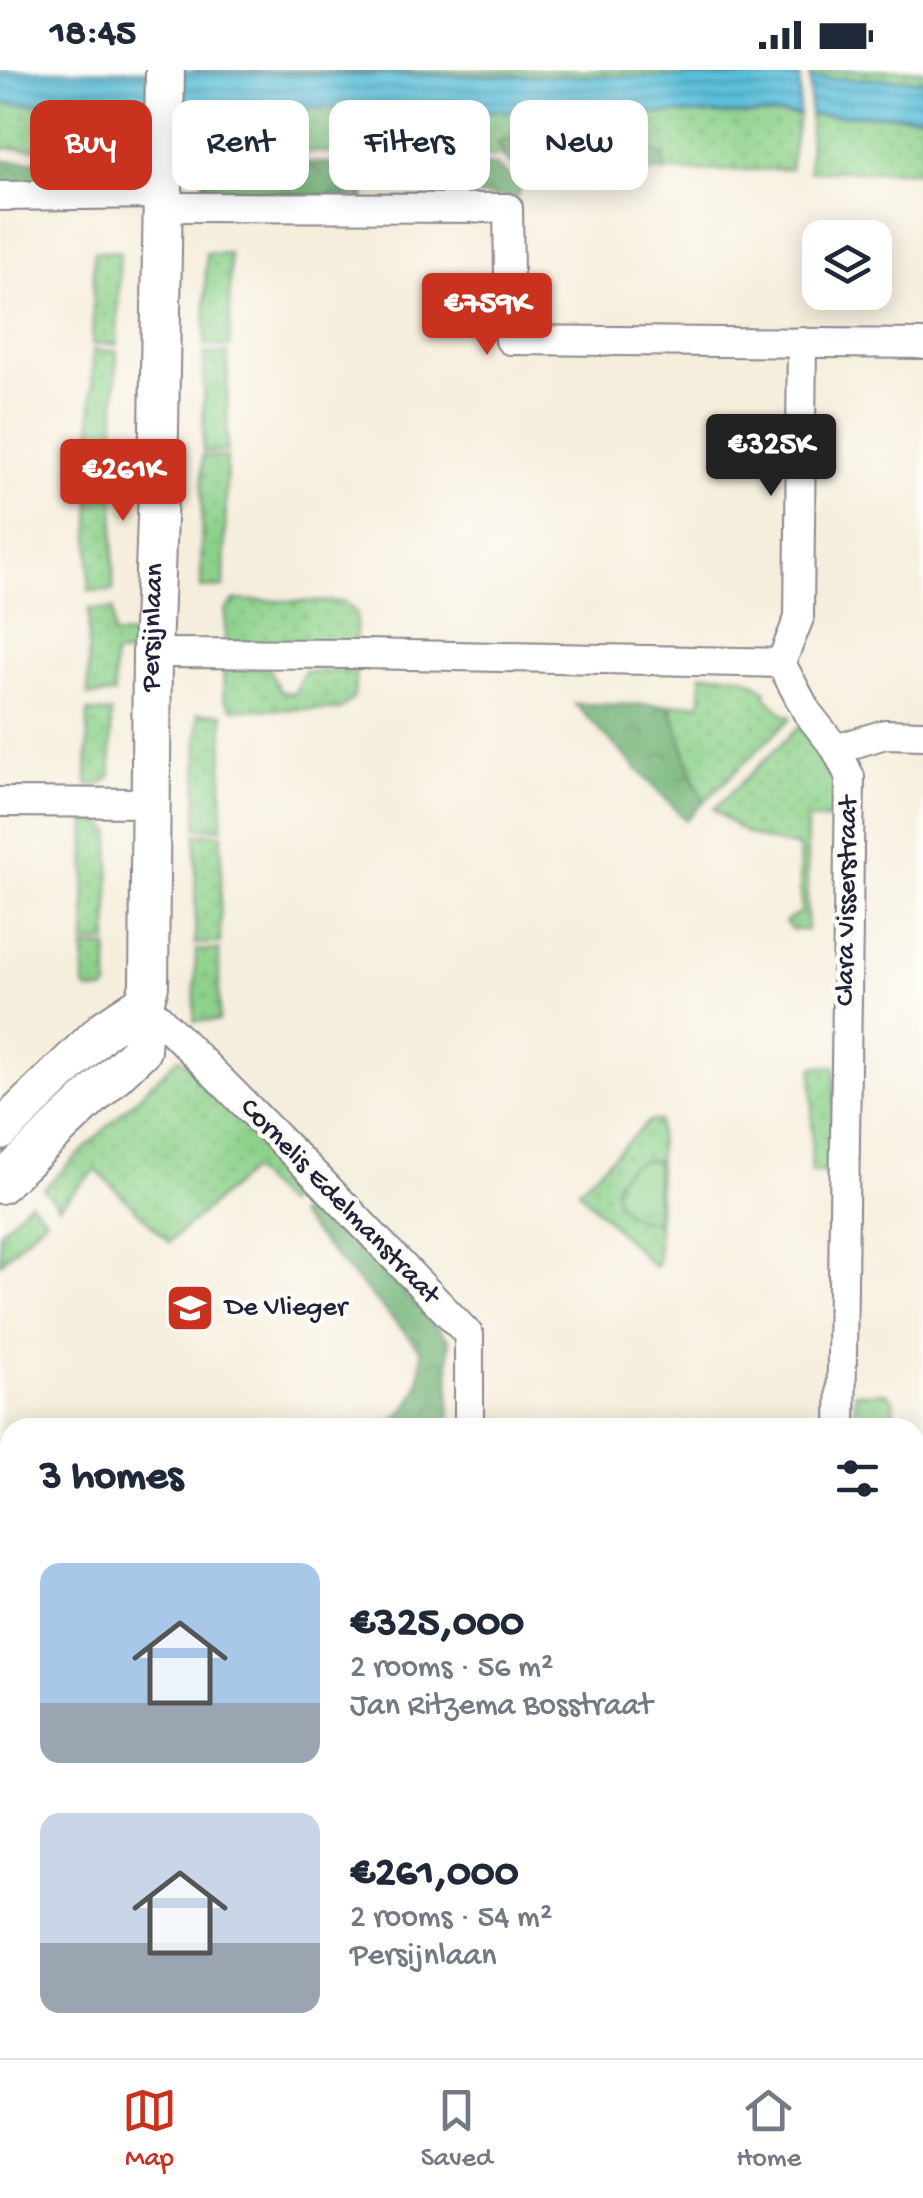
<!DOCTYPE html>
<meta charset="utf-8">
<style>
:root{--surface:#fff;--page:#f2f2f3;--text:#1f2937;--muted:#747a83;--line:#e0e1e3;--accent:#c8321e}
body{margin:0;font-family:"Gochi Hand",sans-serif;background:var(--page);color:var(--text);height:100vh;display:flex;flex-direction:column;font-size:38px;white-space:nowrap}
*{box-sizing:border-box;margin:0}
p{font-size:32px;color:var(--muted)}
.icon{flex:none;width:55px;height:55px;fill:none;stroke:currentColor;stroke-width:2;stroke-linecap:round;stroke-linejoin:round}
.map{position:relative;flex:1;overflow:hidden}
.sheet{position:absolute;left:0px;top:1348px;width:925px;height:642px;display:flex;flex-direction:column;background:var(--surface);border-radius:30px 30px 0 0;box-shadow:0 5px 25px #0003}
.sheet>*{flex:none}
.top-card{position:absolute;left:30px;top:30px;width:865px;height:90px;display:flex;gap:20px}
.tools{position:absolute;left:802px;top:150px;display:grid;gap:20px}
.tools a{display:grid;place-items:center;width:90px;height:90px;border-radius:20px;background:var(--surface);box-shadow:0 5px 25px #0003;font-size:50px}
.price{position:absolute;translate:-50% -85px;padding:0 22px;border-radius:10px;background:var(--accent);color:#fff;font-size:32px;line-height:65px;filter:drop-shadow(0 2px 5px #0008)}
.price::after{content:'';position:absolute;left:50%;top:60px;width:30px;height:22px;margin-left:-15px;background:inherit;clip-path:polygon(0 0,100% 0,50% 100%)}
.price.on{background:#222;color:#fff}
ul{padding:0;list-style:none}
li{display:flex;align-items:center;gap:30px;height:250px;padding:0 40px}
li span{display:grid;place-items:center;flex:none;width:280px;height:200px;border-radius:20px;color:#555}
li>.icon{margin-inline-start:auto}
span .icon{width:120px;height:120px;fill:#fffc;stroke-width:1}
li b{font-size:42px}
h2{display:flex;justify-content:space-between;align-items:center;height:120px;padding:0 40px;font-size:42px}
.chip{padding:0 35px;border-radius:20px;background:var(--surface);box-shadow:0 5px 25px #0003;font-size:35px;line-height:90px}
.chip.on{background:var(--accent);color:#fff}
.status{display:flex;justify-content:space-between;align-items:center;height:70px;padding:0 50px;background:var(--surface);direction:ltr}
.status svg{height:28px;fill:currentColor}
.menu{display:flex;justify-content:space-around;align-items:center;height:140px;border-top:2px solid var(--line);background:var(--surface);font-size:28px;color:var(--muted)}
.menu a{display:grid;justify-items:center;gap:5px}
.menu .on{color:var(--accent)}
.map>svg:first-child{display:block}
</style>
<div class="status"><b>18:45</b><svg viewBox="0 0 49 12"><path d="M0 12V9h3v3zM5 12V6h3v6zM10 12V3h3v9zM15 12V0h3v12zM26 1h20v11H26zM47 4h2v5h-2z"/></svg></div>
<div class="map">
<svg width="923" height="1988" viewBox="0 0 923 1988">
<defs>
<pattern id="grass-dots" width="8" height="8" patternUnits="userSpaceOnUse" patternTransform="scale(2.5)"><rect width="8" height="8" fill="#8dd18b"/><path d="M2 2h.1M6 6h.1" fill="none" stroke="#79b379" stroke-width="1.8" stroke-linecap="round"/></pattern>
<pattern id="forest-crowns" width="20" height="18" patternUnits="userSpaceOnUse" patternTransform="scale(2.5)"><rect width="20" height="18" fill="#72b377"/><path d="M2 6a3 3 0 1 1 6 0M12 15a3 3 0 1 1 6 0" fill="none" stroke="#5d9163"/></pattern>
<pattern id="park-tufts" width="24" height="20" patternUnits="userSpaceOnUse" patternTransform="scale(2.5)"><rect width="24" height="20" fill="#8dd18b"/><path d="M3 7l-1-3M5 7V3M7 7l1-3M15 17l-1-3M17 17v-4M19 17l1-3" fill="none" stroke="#79b379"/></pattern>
<pattern id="water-rules" width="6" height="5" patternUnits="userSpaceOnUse" patternTransform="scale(2.5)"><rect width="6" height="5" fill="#5cbfda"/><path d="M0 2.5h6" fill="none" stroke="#4c9bb2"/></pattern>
</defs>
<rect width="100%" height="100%" fill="#fdfcf7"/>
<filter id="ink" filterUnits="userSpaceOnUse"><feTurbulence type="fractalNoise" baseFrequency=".01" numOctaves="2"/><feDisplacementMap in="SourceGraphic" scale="20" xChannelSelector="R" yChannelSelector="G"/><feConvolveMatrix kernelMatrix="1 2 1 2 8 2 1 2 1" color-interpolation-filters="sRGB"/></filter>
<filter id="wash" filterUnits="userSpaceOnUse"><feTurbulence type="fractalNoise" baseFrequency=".0048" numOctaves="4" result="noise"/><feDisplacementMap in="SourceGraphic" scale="40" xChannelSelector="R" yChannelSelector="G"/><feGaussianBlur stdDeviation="2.25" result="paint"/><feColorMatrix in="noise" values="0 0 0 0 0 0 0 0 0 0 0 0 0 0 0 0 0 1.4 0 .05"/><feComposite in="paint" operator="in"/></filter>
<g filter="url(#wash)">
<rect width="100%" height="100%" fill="#f6eedc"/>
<!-- grass -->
<g fill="url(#grass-dots)" stroke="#587a63" stroke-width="2.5" fill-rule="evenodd">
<polygon points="196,0 800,0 800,8 192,2"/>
<polygon points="811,0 923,0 923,10 810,8"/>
<polygon points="0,33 124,34 122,80 0,78"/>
<polygon points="192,36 799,45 790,99 666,102 543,108 525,104 502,86 190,79"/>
<polygon points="810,45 923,46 923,101 809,101"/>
<polygon points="120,181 117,274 92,274 94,182"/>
<polygon points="206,183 230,184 230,277 205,276"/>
<polygon points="93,280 117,281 114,379 91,380"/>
<polygon points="228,283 227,381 203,382 204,284"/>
<polygon points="91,385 115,386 113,521 89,521"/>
<polygon points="202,386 227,387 224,517 201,518"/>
<polygon points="235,530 344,532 357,544 355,573 225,572 225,540"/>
<polygon points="89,539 113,539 113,565 135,566 135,584 114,585 114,624 88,626"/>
<polygon points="223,598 269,598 280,621 294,624 305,601 356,602 354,627 340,640 233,639 224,629"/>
<path d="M701 604C730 604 745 601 767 622L765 626 786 646 789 645 791 648 704 732 694 709 670 635 701 633Z"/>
<polygon points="88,642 111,643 111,706 101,714 87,715"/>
<polygon points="198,643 223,644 222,758 197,758"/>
<path d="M801 655 803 657 801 661 819 681 822 679 839 707 836 749 807 750V860H792L785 852 801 842 799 777C760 770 744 767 714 739Z"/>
<polygon points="86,751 101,751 111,762 108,872 85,873"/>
<polygon points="196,764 222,764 220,873 195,874"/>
<polygon points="84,877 108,877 108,917 104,921 89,921 84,916"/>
<polygon points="196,880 219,880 219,951 194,951"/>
<polygon points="179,987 206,1012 303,1116 285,1135 251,1100 169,1172 96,1100 59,1136 43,1119"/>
<polygon points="835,996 833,1103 811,1102 813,997"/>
<path d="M649 1051H659L658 1194 654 1197 578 1120ZM656 1091V1151L655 1152C637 1148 620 1144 616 1124Z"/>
<polygon points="30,1131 46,1148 0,1193 0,1161"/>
<polygon points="886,1322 894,1330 893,1357 855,1357 855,1323"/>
</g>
<!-- forest -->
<g fill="url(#forest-crowns)" stroke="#4a6a59" stroke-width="2.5">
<path d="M587 62 635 72 664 87 666 102 543 108C522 103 505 94 498 73L520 65Z"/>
<polygon points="0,91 103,91 102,107 117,109 116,119 0,117"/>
<polygon points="204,92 496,95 521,116 517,128 454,124 454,117 365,119 364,128 203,120"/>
<polygon points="575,634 670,635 694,709 704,732 686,750"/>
<path d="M317 1126 321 1129 319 1133 449 1270 450 1357H381C414 1341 423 1315 421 1280L297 1145Z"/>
</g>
<!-- park -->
<path fill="url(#park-tufts)" stroke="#587a63" stroke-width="2.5" d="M649 1090 656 1091V1152C645 1149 634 1149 625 1141 601 1119 623 1093 649 1090Z"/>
<!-- water -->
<g fill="url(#water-rules)" stroke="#3f708a" stroke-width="2.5">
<polygon points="0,0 800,8 799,45 0,34"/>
<polygon points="810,8 923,10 923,46 810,45"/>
</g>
</g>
<g filter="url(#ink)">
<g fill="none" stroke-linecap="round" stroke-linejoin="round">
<!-- street casing -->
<g stroke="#8c888c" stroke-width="32">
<g id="street">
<polyline points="0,126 163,124"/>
<polyline points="163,137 508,138 510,270 923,274"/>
<polyline points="152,583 364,584 781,593 807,642 836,679 850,707 841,1358"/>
<polyline points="781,593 799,548 802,272"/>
<polyline points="836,679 885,664 923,665"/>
<polyline points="0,732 152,733"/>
<polyline points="144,933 320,1110 469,1265 469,1358"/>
<polyline points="0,1428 10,1428"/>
<polyline points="915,1470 923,1470"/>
<polyline points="0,1805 10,1805"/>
<polyline points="915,1816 923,1816"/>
<polyline points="445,1980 445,1988"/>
<polyline points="834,1988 834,1980"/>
</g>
</g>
<!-- secondary casing -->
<g stroke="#8c888c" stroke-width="42">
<g id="secondary">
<polyline points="0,1061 105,959 144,933"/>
<path id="s1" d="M0 1114 141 980 144 933 149 916 152 583 158 420 165 0"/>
</g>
</g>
<!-- street -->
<use href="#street" stroke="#fff" stroke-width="28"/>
<!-- secondary -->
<use href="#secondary" stroke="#fff" stroke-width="38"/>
</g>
</g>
<!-- icons -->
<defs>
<g id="school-square" transform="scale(2.5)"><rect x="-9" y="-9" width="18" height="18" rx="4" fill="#c8321e" stroke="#fdfcf7"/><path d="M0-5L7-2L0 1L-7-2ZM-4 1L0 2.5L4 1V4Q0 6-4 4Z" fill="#fff"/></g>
</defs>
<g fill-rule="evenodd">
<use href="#school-square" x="190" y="1238"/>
</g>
<g text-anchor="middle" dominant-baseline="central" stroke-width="9" stroke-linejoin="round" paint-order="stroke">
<!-- street labels -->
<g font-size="28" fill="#22223b" stroke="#fdfcf7">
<text stroke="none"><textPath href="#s1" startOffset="618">Persijnlaan</textPath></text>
<text transform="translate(848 831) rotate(-89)">Clara Visserstraat</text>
<text transform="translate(339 1132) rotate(46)">Cornelis Edelmanstraat</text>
</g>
<!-- poi labels -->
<g font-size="28" fill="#22223b" stroke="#fdfcf7" text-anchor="start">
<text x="225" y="1238">De Vlieger</text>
</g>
</g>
</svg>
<div class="tools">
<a><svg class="icon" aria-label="layers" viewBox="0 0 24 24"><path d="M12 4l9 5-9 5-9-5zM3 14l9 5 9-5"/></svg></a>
</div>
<b class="price" style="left:487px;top:288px">€759K</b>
<b class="price on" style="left:771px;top:429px">€325K</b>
<b class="price" style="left:123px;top:454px">€261K</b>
<div class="top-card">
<a class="chip on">Buy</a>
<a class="chip">Rent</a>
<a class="chip">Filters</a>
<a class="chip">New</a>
</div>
<section class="sheet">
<h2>3 homes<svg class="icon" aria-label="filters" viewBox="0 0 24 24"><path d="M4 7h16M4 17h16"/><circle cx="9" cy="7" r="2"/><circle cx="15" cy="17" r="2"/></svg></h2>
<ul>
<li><span style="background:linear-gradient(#a9c7e8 70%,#9aa5b1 0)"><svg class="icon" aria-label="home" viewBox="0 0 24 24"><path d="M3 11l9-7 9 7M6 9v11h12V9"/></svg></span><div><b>€325,000</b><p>2 rooms · 56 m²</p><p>Jan Ritzema Bosstraat</p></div></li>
<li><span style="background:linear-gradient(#c9d6e8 65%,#9aa5b1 0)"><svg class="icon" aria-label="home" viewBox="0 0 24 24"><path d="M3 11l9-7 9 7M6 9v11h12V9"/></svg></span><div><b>€261,000</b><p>2 rooms · 54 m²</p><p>Persijnlaan</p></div></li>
</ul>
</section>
</div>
<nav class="menu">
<a class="on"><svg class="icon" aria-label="map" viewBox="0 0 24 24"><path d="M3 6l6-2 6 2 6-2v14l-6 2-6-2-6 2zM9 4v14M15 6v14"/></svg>Map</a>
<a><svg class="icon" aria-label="saved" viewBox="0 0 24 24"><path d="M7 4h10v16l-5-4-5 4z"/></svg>Saved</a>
<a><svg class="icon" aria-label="home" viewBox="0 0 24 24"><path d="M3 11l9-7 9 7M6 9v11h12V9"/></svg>Home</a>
</nav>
